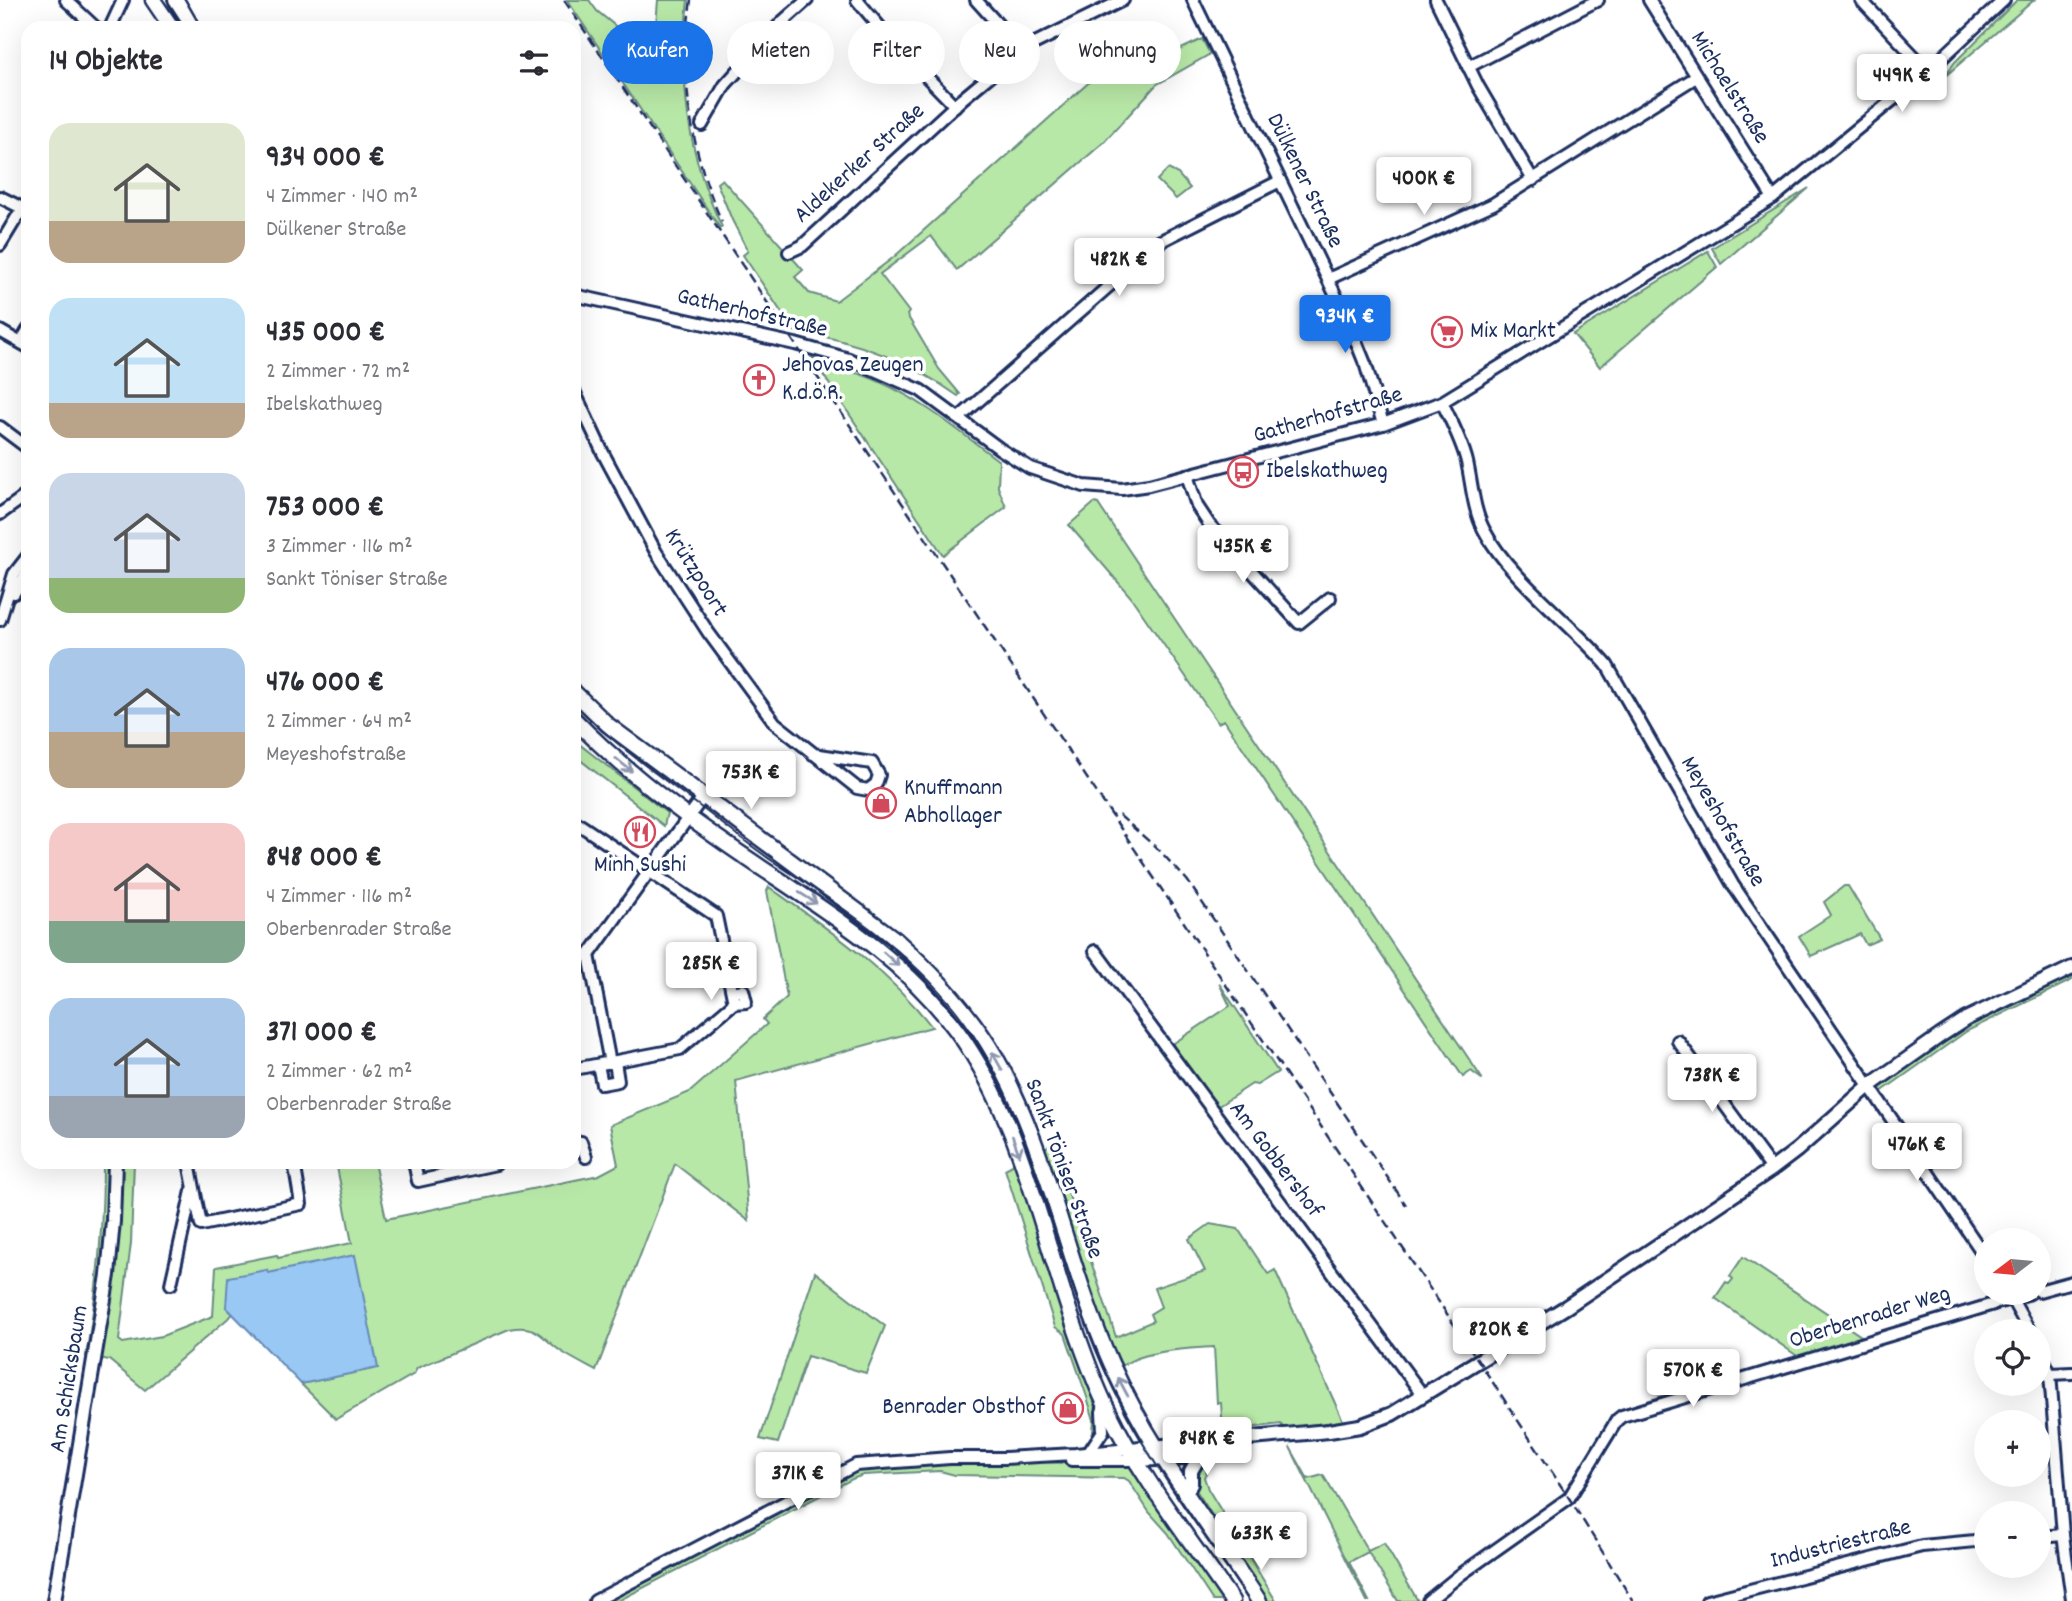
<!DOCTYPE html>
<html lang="de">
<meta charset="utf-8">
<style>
:root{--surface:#fff;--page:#f7f7f7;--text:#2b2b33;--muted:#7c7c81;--accent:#1a73e8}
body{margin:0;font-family:Dekko,sans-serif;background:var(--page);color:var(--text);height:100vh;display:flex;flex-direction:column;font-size:26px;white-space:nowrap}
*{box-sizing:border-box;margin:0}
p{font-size:23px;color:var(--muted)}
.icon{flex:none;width:38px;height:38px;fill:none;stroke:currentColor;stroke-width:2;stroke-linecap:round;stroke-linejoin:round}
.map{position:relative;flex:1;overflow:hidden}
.drawer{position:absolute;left:21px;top:21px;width:560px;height:1148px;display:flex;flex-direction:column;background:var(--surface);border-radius:21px;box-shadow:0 7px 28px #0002}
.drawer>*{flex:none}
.guide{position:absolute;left:602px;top:21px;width:665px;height:63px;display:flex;gap:14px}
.needle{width:46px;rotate:254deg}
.buttons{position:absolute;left:1974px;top:1228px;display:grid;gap:14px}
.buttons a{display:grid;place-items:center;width:77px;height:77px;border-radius:50%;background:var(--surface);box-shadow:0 7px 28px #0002;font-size:35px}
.price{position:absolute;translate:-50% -60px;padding:0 16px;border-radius:7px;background:#fff;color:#222;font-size:23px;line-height:46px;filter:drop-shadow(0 2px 4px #0008)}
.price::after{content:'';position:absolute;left:50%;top:42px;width:21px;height:16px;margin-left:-10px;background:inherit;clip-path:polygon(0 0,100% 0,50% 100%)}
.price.selected{background:var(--accent);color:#fff}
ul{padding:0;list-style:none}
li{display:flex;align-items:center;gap:21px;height:175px;padding:0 28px}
li span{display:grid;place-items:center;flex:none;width:196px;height:140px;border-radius:21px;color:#555}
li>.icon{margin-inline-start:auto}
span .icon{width:84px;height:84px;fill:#fffc;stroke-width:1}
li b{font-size:30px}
h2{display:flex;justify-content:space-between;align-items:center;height:84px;padding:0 28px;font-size:30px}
.pill{padding:0 24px;border-radius:32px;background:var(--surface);box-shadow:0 7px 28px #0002;font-size:24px;line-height:63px}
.pill.selected{background:var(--accent);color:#fff}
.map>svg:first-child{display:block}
</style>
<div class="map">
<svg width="2072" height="1601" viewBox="0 0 2072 1601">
<rect width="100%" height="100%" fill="#fff"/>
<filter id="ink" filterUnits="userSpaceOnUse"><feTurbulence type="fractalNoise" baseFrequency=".0143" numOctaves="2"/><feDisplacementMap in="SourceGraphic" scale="14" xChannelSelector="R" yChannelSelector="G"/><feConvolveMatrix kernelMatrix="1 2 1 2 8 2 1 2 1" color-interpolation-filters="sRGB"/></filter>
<g filter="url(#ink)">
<!-- green -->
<g fill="#b8e8a7" stroke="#6a8c82" stroke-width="2">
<path d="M567 0H589L597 11 651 55 654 50 658 0H688C679 81 686 153 722 227L720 228Z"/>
<polygon points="2017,0 2034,0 1943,78 1955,62"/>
<path d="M1083 26 1105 74 1166 44 1171 54 1202 39 1210 54 1156 85 1104 142 957 270 931 236 880 274 909 312 907 315 939 369 960 394 958 396C908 360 855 340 794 331L743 255 748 251 732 220 717 183 722 179 803 270 795 277 809 293 836 301 894 257 1095 77 1083 50 1085 48 1075 30Z"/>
<polygon points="1168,169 1178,174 1190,188 1176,199 1157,180"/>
<polygon points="1809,188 1721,264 1712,248"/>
<polygon points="1708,251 1717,267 1600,367 1573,334"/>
<path d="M812 358C835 367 858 372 880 382 924 401 961 433 999 461L998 487 1006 507 943 555Z"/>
<polygon points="1094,503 1098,504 1102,510 1483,1080 1471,1071 1463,1077 1224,720 1218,723 1130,596 1069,525"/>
<polygon points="574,740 667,813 664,826 574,755"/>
<polygon points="1844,886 1848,886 1880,939 1866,945 1860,934 1811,956 1799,936 1831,915 1824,902"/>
<path d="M769 887C828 929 887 969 932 1027L736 1081 749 1221 675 1164 596 1371C585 1365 573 1359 562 1352 541 1338 538 1323 509 1329L417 1368 414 1374 336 1419 301 1384 377 1368 268 1273 267 1270 226 1307 233 1314 145 1390 109 1360 99 1358 119 1162H134L131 1243 119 1340 123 1343 162 1336 213 1316 216 1267 277 1255 278 1258 352 1243 336 1162H374L386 1219 599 1175 618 1165 610 1125 690 1092 767 1024 763 1019 787 997 767 891Z"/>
<polygon points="2072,972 2072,980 1967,1031 1881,1092 1986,1248 1986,1251 1880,1094 1880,1082 1965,1025"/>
<polygon points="1219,983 1278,1072 1257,1085 1252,1084 1214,1109 1168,1047 1230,1006"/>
<path d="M1052 1144 1116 1337 1153 1321 1150 1314 1161 1307 1154 1288 1205 1271 1189 1239 1210 1224 1238 1229 1268 1274 1275 1270 1343 1421 1283 1428 1281 1424 1223 1431 1221 1403H1217L1214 1347C1187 1349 1140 1350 1118 1369L1102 1331 1041 1150Z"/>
<path d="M91 1162H109L103 1267 90 1356H86C97 1293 103 1230 103 1166Z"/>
<polygon points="1016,1163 1100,1420 1097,1437 1093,1432 1094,1420 1087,1397 1065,1334 1055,1327 1005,1169"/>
<polygon points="1743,1257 1864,1338 1800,1358 1715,1298 1726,1282 1729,1284 1733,1279 1730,1276"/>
<polygon points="815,1272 885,1326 866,1373 807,1356 778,1443 760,1439"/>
<polygon points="1290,1447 1308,1479 1323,1475 1368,1551 1384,1543 1418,1601 1398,1601 1368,1552 1349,1562 1369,1601 1367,1601"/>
<polygon points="998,1460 1129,1466 1147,1483 1226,1601 1213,1601 1168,1533 1149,1512 1129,1481 1124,1478 955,1475 940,1471 863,1475 852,1479 618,1601 611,1601 611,1597 853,1470 869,1466"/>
<polygon points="1201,1461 1209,1468 1204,1477 1208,1489 1276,1601 1267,1601 1196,1490 1193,1480"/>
</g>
<!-- water -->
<polygon fill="#98c8f3" stroke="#668bb7" stroke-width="2" points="355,1255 378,1368 301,1384 226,1307 228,1277 267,1270 268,1273"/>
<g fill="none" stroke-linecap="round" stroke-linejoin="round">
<!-- minor casing -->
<g stroke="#1b2f5e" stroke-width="16">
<g id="minor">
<polyline points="66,0 96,28"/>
<polyline points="857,0 889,38 955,106"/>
<polyline points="976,0 1021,50"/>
<polyline points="1193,0 1347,319 1366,366 1383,424"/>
<polyline points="1436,0 1478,86 1533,180"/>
<polyline points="1649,0 1773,198"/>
<polyline points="1861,0 1928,71"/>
<polyline points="110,28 123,0"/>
<polyline points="1468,67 1598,0"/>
<polyline points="702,125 725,85 781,23 807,0"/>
<polyline points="0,197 28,211"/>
<polyline points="0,245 17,217 28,205"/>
<polyline points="789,252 802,246 962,99 1021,50 1123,0"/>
<polyline points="1328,279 1493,204 1696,77"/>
<polyline points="574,295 795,344 849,359 920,390 1000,449 1030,468 1084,486 1122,489 1149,485 1383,424 1442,402 1773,198 1928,71 2004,0"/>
<polyline points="0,331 28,347"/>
<polyline points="21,342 28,330"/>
<polyline points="574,391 603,453 656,552 708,632 775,723 857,788 868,790 876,784 879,775 872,763 813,754"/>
<path d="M1442 402C1451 421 1462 441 1467 462 1472 484 1473 509 1484 530 1509 578 1570 622 1607 665L1733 885 1986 1258"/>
<polyline points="959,418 1159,242 1280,181"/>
<polyline points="0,427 28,448"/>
<polyline points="1187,475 1197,506 1209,524 1299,623 1330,598"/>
<polyline points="0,514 28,494"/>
<polyline points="14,593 28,571"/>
<polyline points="0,620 14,574 28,556"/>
<polyline points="574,821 716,916 734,1003 680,1049 574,1069"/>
<polyline points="1095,951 1422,1394"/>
<polyline points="589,955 610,1063"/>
<polyline points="574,957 589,955 703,797"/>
<polyline points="732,992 743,990 746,1002 734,1003"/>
<polyline points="1678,1041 1772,1169"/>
<polyline points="598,1065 602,1084 618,1081 615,1062"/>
<polyline points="574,1143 581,1142 586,1157"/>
<polyline points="189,1162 201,1225 301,1204 294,1162"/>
<polyline points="414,1162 418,1181 496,1164 495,1162"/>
<polyline points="171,1284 192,1191"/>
<polyline points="2039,1291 2072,1282"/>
<polyline points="2009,1294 2030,1332"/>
<polyline points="2039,1348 2050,1374 2063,1535 2072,1599"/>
<polyline points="2050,1374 2072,1373"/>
<polyline points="1089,1452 1103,1431 1102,1412 1105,1402"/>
<polyline points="1071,1460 1136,1460"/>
<polyline points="2039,1537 2063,1535"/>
<polyline points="595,1601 856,1465 950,1458 1005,1458 1075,1454 1130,1449"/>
<polyline points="1428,1601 1460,1575 1569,1498 1617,1420 1622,1416 2030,1293"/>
<polyline points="1707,1601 1922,1546 1986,1540"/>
</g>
</g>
<!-- tertiary casing -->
<g stroke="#1b2f5e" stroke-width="18">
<g id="tertiary">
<polyline points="1130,1449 1329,1431 1360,1426 1392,1414 1566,1307 1772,1169 1797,1150 1869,1086 1940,1036 1966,1019 2072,968"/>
<polyline points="1136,1460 1178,1458 1222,1447"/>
<polyline points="1186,1492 1191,1484 1191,1471 1202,1452"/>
<polyline points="54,1601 108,1275 113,1221 115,1162"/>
</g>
</g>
<!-- secondary casing -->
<g stroke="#1b2f5e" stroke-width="19">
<g id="secondary">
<polyline points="153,0 172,28"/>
<polyline points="176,0 192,28"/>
<path d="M574 692 608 725 895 939C934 974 969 1011 995 1056 1049 1151 1066 1263 1111 1363 1149 1448 1208 1523 1259 1601"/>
<path d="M574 719C634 781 708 833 780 880 846 924 909 966 957 1031 1022 1120 1041 1234 1078 1336 1087 1361 1096 1387 1108 1410 1141 1478 1190 1539 1232 1601"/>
</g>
</g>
<!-- minor -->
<use href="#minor" stroke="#fff" stroke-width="10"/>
<!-- tertiary -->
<use href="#tertiary" stroke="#fff" stroke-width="12"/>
<!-- secondary -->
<use href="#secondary" stroke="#fff" stroke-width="14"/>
<!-- tram -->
<g stroke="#1b2f5e" stroke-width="2">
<polyline points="167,0 185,28"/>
<path d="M574 703C609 740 650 769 690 799 718 820 745 842 774 862 840 905 907 949 957 1012 1034 1112 1051 1241 1098 1354 1135 1446 1195 1520 1249 1601"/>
</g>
<!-- rail -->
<g stroke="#1b2f5e" stroke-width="2.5" stroke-dasharray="10 5" stroke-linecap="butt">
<polyline points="564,0 1482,1366 1569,1498 1633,1601"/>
<path d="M691 0C679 76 690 151 722 222"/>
<polyline points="1119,815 1159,850 1187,880 1406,1205"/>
</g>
</g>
<!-- one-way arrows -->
<defs><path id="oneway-shaft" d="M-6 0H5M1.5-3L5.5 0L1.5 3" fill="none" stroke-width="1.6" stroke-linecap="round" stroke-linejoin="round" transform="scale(1.75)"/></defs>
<g stroke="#8d97ae">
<use href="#oneway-shaft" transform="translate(624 765) rotate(39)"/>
<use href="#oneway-shaft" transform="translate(808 898) rotate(32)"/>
<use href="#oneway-shaft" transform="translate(891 959) rotate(42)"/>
<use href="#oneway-shaft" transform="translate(997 1061) rotate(-119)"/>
<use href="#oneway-shaft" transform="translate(1016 1146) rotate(70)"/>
<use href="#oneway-shaft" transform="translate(1123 1387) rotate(-118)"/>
</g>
</g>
<!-- icons -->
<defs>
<g id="supermarket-ring" transform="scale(1.575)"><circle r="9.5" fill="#fff" stroke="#d1495b" stroke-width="1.5"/><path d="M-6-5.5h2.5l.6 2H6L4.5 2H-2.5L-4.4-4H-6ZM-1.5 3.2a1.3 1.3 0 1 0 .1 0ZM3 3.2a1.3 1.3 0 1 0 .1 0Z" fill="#d1495b"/></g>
<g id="church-ring" transform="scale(1.575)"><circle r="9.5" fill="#fff" stroke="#d1495b" stroke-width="1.5"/><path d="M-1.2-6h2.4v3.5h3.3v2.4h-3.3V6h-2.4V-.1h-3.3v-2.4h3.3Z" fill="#d1495b"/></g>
<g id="bus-ring" transform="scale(1.575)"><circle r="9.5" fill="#fff" stroke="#d1495b" stroke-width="1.5"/><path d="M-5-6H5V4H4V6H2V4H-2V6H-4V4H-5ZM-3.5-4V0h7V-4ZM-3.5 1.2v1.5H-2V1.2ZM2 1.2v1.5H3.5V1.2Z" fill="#d1495b"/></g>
<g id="shop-ring" transform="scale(1.575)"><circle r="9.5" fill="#fff" stroke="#d1495b" stroke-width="1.5"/><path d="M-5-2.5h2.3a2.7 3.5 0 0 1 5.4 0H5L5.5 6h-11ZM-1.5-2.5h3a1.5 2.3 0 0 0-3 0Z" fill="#d1495b"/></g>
<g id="restaurant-ring" transform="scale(1.575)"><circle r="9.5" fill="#fff" stroke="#d1495b" stroke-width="1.5"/><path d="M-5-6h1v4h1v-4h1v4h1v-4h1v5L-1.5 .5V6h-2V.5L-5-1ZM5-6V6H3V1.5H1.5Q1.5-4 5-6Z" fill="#d1495b"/></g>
</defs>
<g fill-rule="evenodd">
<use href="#supermarket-ring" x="1447" y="332"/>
<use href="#church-ring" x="759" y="380"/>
<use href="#bus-ring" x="1243" y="472"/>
<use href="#shop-ring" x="881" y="803"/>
<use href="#restaurant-ring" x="640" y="832"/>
<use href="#shop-ring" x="1068" y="1408"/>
</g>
<g text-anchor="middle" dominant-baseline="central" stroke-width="7" stroke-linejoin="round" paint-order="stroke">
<!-- street labels -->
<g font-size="24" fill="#1b2f5e" stroke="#fff">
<text transform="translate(1729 88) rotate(58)">Michaelstraße</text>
<text transform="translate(860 164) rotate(-42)">Aldekerker Straße</text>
<text transform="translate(1304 181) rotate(64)">Dülkener Straße</text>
<text transform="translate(752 314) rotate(13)">Gatherhofstraße</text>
<text transform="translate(1328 416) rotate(-16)">Gatherhofstraße</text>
<text transform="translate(695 573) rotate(58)">Krützpoort</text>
<text transform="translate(1722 822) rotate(60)">Meyeshofstraße</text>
<text transform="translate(1275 1160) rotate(53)">Am Gobbershof</text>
<text transform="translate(1063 1169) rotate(70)">Sankt Töniser Straße</text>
<text transform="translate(1870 1318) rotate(-17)">Oberbenrader Weg</text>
<text transform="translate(70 1379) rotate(-81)">Am Schicksbaum</text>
<text transform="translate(1841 1545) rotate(-14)">Industriestraße</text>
</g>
<!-- poi labels -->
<g font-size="24" fill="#1b2f5e" stroke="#fff" text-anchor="start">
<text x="1470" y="332">Mix Markt</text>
<text x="782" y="366">Jehovas Zeugen<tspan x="782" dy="28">K.d.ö.R.</tspan></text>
<text x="1266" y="472">Ibelskathweg</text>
<text x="904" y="789">Knuffmann<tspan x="904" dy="28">Abhollager</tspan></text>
<text x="640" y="866" text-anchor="middle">Minh Sushi</text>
<text x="1045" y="1408" text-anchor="end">Benrader Obsthof</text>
</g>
</g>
</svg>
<div class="buttons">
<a><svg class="needle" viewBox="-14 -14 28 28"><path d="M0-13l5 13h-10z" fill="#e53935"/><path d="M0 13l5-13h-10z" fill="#7c7c81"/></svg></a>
<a><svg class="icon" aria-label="locate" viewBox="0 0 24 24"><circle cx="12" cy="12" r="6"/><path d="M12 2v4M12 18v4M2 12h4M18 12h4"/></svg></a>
<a>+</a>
<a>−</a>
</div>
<b class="price" style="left:1902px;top:114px">449K €</b>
<b class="price" style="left:1424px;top:217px">400K €</b>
<b class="price" style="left:1119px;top:298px">482K €</b>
<b class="price selected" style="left:1345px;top:355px">934K €</b>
<b class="price" style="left:1243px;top:585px">435K €</b>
<b class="price" style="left:751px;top:811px">753K €</b>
<b class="price" style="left:711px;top:1002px">285K €</b>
<b class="price" style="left:1712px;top:1114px">738K €</b>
<b class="price" style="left:1917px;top:1183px">476K €</b>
<b class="price" style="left:1499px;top:1368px">820K €</b>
<b class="price" style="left:1693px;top:1409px">570K €</b>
<b class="price" style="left:1207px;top:1477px">848K €</b>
<b class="price" style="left:798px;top:1512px">371K €</b>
<b class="price" style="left:1261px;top:1572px">633K €</b>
<div class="guide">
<a class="pill selected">Kaufen</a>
<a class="pill">Mieten</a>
<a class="pill">Filter</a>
<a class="pill">Neu</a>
<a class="pill">Wohnung</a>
</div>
<section class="drawer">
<h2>14 Objekte<svg class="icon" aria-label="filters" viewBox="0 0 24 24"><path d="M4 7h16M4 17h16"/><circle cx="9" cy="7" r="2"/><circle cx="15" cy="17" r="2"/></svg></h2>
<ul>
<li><span style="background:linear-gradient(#dfe7d0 70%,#b9a48a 0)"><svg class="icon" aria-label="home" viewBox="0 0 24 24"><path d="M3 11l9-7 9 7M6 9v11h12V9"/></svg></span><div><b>934 000 €</b><p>4 Zimmer · 140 m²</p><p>Dülkener Straße</p></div></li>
<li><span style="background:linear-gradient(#bfe0f5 75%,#b9a48a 0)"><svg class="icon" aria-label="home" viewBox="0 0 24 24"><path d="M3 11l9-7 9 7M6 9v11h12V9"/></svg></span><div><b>435 000 €</b><p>2 Zimmer · 72 m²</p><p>Ibelskathweg</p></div></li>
<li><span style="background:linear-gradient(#c9d6e8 75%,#8fb573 0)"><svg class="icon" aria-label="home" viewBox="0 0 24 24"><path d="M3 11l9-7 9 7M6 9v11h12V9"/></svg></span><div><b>753 000 €</b><p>3 Zimmer · 116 m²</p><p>Sankt Töniser Straße</p></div></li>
<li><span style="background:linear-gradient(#a9c7e8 60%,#b9a48a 0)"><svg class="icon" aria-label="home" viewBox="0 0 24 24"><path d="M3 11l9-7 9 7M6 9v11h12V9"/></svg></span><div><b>476 000 €</b><p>2 Zimmer · 64 m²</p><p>Meyeshofstraße</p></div></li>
<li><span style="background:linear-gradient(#f6c9c9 70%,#7fa58c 0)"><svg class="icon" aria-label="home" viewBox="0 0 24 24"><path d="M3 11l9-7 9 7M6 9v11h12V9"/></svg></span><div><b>848 000 €</b><p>4 Zimmer · 116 m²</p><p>Oberbenrader Straße</p></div></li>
<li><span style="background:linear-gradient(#a9c7e8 70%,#9aa5b1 0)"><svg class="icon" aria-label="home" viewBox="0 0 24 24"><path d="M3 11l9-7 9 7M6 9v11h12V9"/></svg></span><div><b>371 000 €</b><p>2 Zimmer · 62 m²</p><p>Oberbenrader Straße</p></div></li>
</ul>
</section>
</div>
